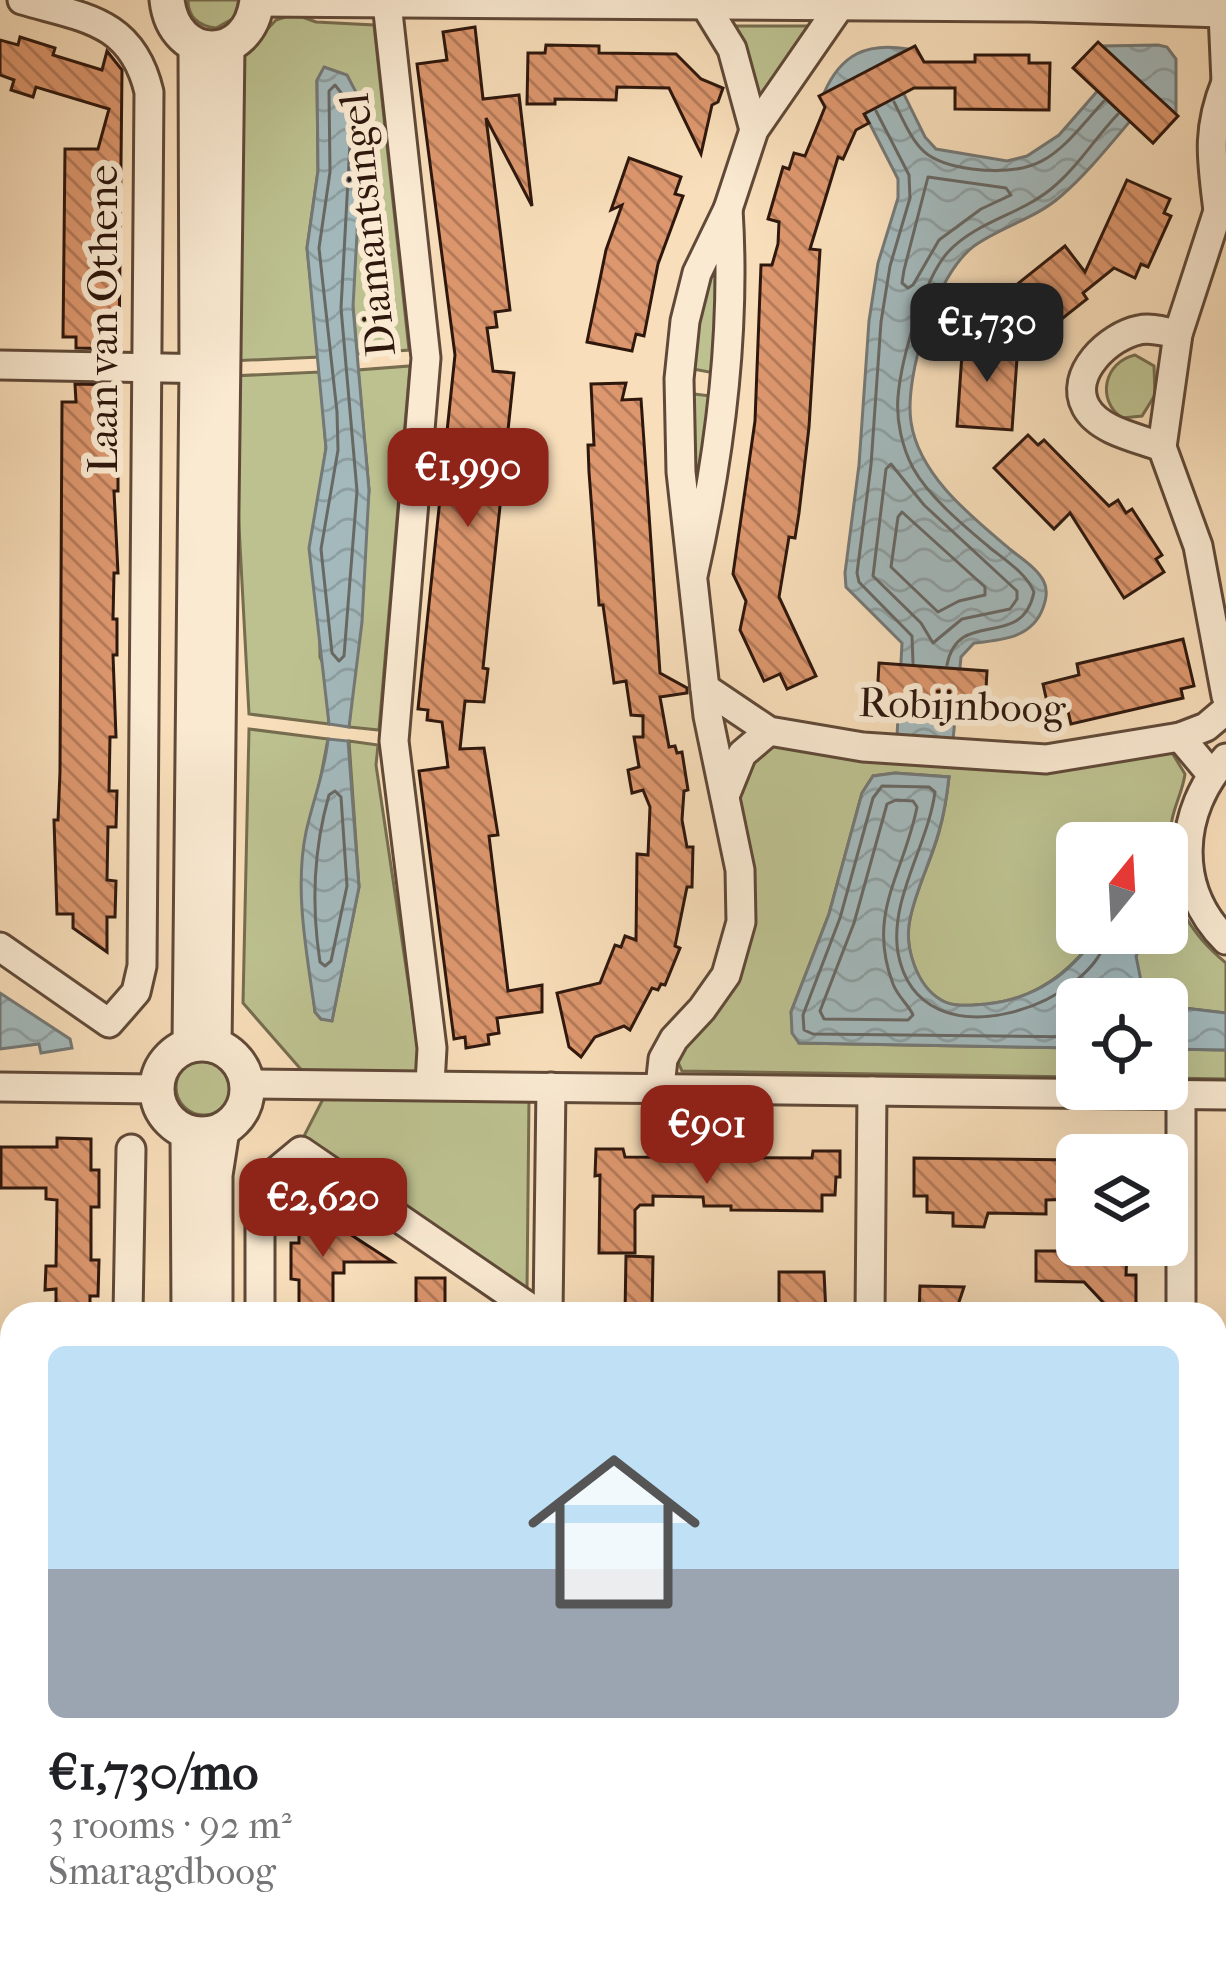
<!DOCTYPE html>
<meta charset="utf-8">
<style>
:root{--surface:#fff;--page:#f2f2f2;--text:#202124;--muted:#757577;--line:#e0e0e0;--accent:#8f2418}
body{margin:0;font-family:"IM FELL French Canon",serif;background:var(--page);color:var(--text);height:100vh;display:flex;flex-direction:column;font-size:45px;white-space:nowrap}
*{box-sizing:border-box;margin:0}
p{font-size:39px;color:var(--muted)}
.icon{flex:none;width:66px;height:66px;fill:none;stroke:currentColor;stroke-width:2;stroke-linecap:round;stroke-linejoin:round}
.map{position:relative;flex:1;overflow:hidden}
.drawer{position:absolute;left:0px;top:1302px;width:1227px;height:660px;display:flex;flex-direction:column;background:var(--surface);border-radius:36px 36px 0 0;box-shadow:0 12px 48px #0002}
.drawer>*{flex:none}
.needle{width:78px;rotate:18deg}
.tools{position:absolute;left:1056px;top:822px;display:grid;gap:24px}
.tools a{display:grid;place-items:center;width:132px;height:132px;border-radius:18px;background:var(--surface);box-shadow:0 12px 48px #0002;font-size:60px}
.price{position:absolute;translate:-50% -102px;padding:0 27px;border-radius:24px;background:var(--accent);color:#fff;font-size:39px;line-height:78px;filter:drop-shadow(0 3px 6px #0008)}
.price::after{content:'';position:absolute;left:50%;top:72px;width:36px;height:27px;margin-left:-18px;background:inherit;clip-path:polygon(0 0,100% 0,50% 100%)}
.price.current{background:#222;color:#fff}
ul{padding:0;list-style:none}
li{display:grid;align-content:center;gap:24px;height:636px;padding:0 48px}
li+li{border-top:3px solid var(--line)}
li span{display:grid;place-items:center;height:372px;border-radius:18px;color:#555}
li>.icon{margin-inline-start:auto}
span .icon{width:216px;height:216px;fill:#fffc;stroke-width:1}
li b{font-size:51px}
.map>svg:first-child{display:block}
</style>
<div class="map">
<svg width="1226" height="1962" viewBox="0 0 1226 1962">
<defs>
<pattern id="water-waves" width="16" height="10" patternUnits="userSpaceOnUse" patternTransform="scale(3)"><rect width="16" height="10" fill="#a3b9bc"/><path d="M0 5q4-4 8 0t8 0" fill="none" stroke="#8d9ea0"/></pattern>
<pattern id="building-back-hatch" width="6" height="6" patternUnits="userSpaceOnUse" patternTransform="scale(3)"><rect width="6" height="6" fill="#dd976e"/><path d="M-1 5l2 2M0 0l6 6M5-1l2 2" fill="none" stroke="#b47a59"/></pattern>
</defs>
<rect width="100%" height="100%" fill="#f8deba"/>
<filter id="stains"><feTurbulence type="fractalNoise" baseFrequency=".00167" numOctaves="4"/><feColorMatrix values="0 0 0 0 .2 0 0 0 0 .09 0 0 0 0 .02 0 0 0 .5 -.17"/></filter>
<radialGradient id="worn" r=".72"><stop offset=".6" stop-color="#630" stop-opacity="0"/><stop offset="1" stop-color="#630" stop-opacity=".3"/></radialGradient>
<!-- grass -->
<g fill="#bdc190" stroke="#766c4e" stroke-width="3">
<path d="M188 0H239L234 18 216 28C199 26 188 18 188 0Z"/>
<polygon points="294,14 316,22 374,25 409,350 357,354 353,307 317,80 318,171 307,248 319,357 230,361 241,57 276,20"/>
<polygon points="727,26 814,26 770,99 758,100"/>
<polygon points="712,274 717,276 715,369 709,372 693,369 692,320 707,275"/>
<path d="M1135 355 1154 366 1155 395 1142 416 1122 418C1096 400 1104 362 1135 355Z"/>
<polygon points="410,366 379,730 349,727 369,490 358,370"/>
<polygon points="320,372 326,448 319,497 320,657 326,670 329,724 249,714 231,376"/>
<polygon points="694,394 711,396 698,525 687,401"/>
<polygon points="249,729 328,739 302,876 315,1012 321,1019 332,1020 359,887 349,741 378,745 376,765 422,1075 305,1074 243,1003"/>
<path d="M789 743 1171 751 1185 774C1183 790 1175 804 1172 820 1161 878 1180 926 1226 963V1013L1167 1006V999L1144 996C1135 966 1125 933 1167 933V920L1175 915 1167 893V843H1077V933H1098C1071 972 1036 999 987 1004 972 1005 954 1008 941 1000 916 986 904 947 910 919 916 889 931 861 939 832 944 814 947 796 949 777L895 773 873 776 862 793 829 914 791 1012 799 1043 1077 1048V1077L682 1071 678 1062 680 1047 728 983 739 775 765 748Z"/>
<polygon points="1167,1049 1226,1050 1226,1079 1167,1078"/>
<circle cx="204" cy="1087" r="28"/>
<polygon points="529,1097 527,1291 304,1136 323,1099"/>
<polygon points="0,1916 12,1916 12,1950 134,1950 142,1962 0,1962"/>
</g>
<!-- water -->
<g fill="url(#water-waves)" stroke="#747876" stroke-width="3">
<path d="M1158 45 1167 47 1176 59V114L1154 94C1124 126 1094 168 1061 196 1035 219 1002 226 974 246 936 274 904 376 911 422 919 476 972 517 1011 550 1022 559 1038 569 1044 582 1048 590 1046 600 1043 608 1032 638 1002 640 974 643L961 657 953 740 897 736 902 643 846 587 845 573 859 465 869 321 878 263 898 198V179L848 81 824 93C841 54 867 42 908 49L887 60 925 137 936 149 1007 161 1027 156 1059 135 1121 64 1103 46Z"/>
<polygon points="324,67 347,75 358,96 363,124 353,307 369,490 362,622 349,727 329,724 309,548 326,448 307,248 318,171 317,80"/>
<path d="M328 739 348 741 359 887 332 1021 321 1019 315 1012C307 954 294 890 306 832 313 800 325 771 328 739Z"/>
<path d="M895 773 949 777C947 795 944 814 939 831 931 861 916 889 910 919 904 946 916 985 941 1000 954 1008 972 1005 986 1004 1037 999 1070 973 1099 933H1148L1136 956 1144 996 1150 999H1077V1048L799 1043 792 1033 791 1012 829 914 862 793 873 776Z"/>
<polygon points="0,993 70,1039 72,1048 41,1053 39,1044 0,1049"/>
<polygon points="1167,1006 1226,1013 1226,1050 1167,1049"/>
</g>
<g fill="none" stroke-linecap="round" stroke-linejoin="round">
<!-- shore -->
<g stroke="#686864" stroke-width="3">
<polygon points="335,85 346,99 351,125 341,308 357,491 344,656 339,661 332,653 321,549 338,450 337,412 319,248 330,172 329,91"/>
<path d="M894 102C916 146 920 162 972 169 1045 178 1059 151 1104 101"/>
<polyline points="876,111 909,175 910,198 890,266 881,322 871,465 857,573 859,582 912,636 913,663"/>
<polygon points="928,177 1006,188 1011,195 981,209 939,240 913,285 908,288 902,283 904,270"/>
<polygon points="891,464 924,505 1017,591 1017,599 1010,609 962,619 933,643 921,623 873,576 886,469"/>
<polygon points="902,512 985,587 985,595 959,601 938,612 891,567 898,517"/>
<path d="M947 665C958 606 1022 652 1034 592 1026 573 1005 560 989 547 964 526 929 497 913 468 902 447 896 420 898 397 901 360 924 277 949 251 978 221 1019 215 1051 189 1077 168 1095 138 1118 114"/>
<path d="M335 791 341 797 347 886 331 961 325 966 320 962C311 904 313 851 329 795Z"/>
<path d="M896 800 913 801 917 807C904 874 866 913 893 984 898 997 908 1004 913 1015L908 1020 824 1019 820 1011 854 923 887 804Z"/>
<path d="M1077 1037 813 1034 804 1030 803 1015 840 918 873 798 882 786 929 787 935 792C928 845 889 900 898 953 920 1071 1100 1002 1107 933"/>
</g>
</g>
<!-- building -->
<g fill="url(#building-back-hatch)" stroke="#2e170d" stroke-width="3">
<polygon points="475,27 483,99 519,95 532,206 486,118 510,310 495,312 497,327 487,328 493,371 514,373 483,668 488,669 484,702 465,701 460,749 484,748 498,835 489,836 508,991 542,985 542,1012 497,1018 499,1033 488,1035 489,1044 466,1048 465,1037 454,1039 419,771 448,767 442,722 427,720 428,710 418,709 455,355 417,64 447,60 443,32"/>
<polygon points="20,37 55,48 53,55 102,70 107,51 122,70 119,349 76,348 76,337 63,337 65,149 98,149 109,109 36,87 33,97 11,90 14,80 0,75 0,40 18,45"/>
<polygon points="1098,42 1178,116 1153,143 1073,68"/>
<polygon points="546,45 599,46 599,53 676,54 701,79 723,88 718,102 712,105 701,154 669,88 617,87 616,100 555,99 555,104 527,104 528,53 545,53"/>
<polygon points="915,46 924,62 975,62 975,55 1029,55 1029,63 1050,63 1049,110 955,109 955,88 914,88 864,114 869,123 856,130 843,159 838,157 810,249 820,250 809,427 799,513 795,538 789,537 779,597 816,676 787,689 780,674 764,681 740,630 746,601 733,574 755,421 761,265 772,265 778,244 779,222 768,219 783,167 789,169 794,153 805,156 825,107 819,96"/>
<polygon points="629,158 681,177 675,194 683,196 658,264 644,336 636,334 632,351 587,342 606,250 622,205 611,210"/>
<polygon points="1127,180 1170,199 1164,213 1171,216 1148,267 1141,264 1135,278 1114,268 1083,293 1087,299 1044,333 1010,290 1065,246 1085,272"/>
<polygon points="963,340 1018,344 1012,430 957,426"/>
<polygon points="626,383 622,400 641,399 660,673 687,688 687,693 660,697 669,747 675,746 677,753 682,752 688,790 684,791 682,820 687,847 693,847 692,887 687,887 675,946 680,948 665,985 661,984 658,990 652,988 630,1030 624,1026 595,1037 581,1057 569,1047 557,993 600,983 615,945 621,947 625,936 636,940 637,854 648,855 650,807 643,790 632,793 628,770 639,767 634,737 643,737 643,716 631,715 626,681 614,683 603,605 599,605 589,472 588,445 594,445 591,384"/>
<polygon points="75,384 118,385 118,491 114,491 118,573 114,573 113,619 117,619 117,655 113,655 116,737 110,737 109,791 117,791 116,827 108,827 107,880 116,881 115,917 107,917 107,952 73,928 73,914 57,914 54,820 58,820 60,772 62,402 76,402"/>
<polygon points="1028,435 1038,445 1044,440 1109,506 1118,500 1126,513 1132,509 1162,555 1156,559 1164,572 1124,598 1070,513 1054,529 994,468"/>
<polygon points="1183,639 1194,686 1181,689 1183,698 1071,724 1068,711 1050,715 1043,684 1079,675 1077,664"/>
<polygon points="879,663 987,671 985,707 877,699"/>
<polygon points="57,1138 91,1139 91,1170 99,1170 99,1207 91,1207 91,1260 99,1260 98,1296 90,1296 90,1314 56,1314 56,1289 45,1290 46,1266 56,1266 57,1200 46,1199 46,1188 1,1188 1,1147 57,1147"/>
<polygon points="596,1149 623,1149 625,1157 812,1158 813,1151 840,1151 840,1177 836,1177 835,1195 822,1195 822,1211 731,1210 731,1206 704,1206 703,1197 653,1196 653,1205 640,1205 635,1210 635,1253 599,1253 600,1175 595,1176"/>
<polygon points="914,1158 1077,1160 1077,1199 1046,1200 1046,1214 988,1213 984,1227 953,1226 953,1213 927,1212 927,1196 914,1196"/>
<polygon points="299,1201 393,1262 344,1262 344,1273 333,1273 333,1314 299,1314 299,1280 291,1279 291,1243 299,1243"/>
<polygon points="1036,1251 1127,1251 1126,1275 1136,1275 1136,1314 1114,1314 1084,1282 1036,1281"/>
<polygon points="626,1256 653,1257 652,1314 625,1314"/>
<polygon points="779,1272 824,1272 826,1314 789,1314 789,1305 779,1305"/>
<rect x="416" y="1278" width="29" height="36"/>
<polygon points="920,1286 964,1287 955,1314 919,1314"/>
</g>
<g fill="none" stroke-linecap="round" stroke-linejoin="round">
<!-- minor casing -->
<g stroke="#604938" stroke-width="33">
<g id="minor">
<polyline points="257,2 1029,7 1223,13"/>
<polyline points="387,3 426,358 394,741 432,1048 430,1084"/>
<polyline points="705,5 732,49 754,130"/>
<polyline points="1223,13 1226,82"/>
<polyline points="1226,203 1218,211 1178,334 1162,447 1198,546 1226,696"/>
<polyline points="728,209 754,130 839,7"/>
<path d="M1218 211C1212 161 1206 131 1226 82"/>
<polyline points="0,365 218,369"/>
<path d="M1162 447C1138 438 1099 431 1086 407 1068 374 1109 336 1139 330 1151 327 1166 332 1178 334"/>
<polyline points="705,688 769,731 863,747 1046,759 1180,737 1211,774"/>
<polyline points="1180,737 1206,727 1226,710"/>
<path d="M1226 758C1178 811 1173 888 1226 940"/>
<polyline points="725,796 742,754 769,731"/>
<path d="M0 947 109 1023 136 992 142 966 149 92C132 20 84 18 22 0"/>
<polyline points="248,1084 1226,1095"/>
<polyline points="0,1087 156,1089"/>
<path d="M660 1087 663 1059 674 1039 702 1009 726 975 741 922 740 870 708 716 681 472 679 379 685 321 697 273 728 209C736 332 720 456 693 576"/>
<polyline points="128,1314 131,1149"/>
<polyline points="260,1314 260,1185 301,1151 539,1314"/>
<polyline points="548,1314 551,1087"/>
<polyline points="870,1314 872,1091"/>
<polyline points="1181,1314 1181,1095"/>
<polyline points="0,1479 12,1479"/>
<polyline points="0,1783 12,1783"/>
<polyline points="1181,1950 1190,1962"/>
<polyline points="549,1962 549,1950"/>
<polyline points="865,1962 865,1950"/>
</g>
</g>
<!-- tertiary casing -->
<g stroke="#604938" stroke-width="39">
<g id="tertiary">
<path d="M167 0C174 64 250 64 257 0"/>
<circle cx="202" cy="1089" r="45"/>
<polyline points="190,1044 197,369 196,46"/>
<polyline points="214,1045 227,46"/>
<polyline points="188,1132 189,1314"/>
<polyline points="215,1314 215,1175 222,1130"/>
<polyline points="1215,1862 1225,1863"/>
<polyline points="0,1883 12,1883"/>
<polyline points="182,1950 184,1962"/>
<polyline points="211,1962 212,1950"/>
</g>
</g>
<!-- minor -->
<use href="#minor" stroke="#faead2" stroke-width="27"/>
<!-- tertiary -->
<use href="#tertiary" stroke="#faead2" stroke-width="33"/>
</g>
<g text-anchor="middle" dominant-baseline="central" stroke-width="12" stroke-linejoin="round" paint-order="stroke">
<!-- street labels -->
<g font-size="42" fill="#2e170d" stroke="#faead2">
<text transform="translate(368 225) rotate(-96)">Diamantsingel</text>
<text transform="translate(103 319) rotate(-90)">Laan van Othene</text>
<text transform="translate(962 706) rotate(2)">Robijnboog</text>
</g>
</g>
<rect width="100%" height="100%" filter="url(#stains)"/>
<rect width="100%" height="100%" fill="url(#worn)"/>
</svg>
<div class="tools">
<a><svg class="needle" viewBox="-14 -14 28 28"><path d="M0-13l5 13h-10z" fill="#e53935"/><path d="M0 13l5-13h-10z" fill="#757577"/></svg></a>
<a><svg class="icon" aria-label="locate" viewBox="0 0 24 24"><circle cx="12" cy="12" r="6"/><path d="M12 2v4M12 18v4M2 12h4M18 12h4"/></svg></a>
<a><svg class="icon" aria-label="layers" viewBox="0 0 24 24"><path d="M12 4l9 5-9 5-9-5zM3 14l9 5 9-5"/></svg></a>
</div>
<b class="price current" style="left:987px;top:385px">€1,730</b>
<b class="price" style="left:468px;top:530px">€1,990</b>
<b class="price" style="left:707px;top:1187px">€901</b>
<b class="price" style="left:323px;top:1260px">€2,620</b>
<section class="drawer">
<ul>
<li><span style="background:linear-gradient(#bfe0f5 60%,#9aa5b1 0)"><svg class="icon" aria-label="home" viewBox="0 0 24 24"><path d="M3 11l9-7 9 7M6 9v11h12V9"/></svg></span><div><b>€1,730/mo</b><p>3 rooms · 92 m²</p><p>Smaragdboog</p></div></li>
</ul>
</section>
</div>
